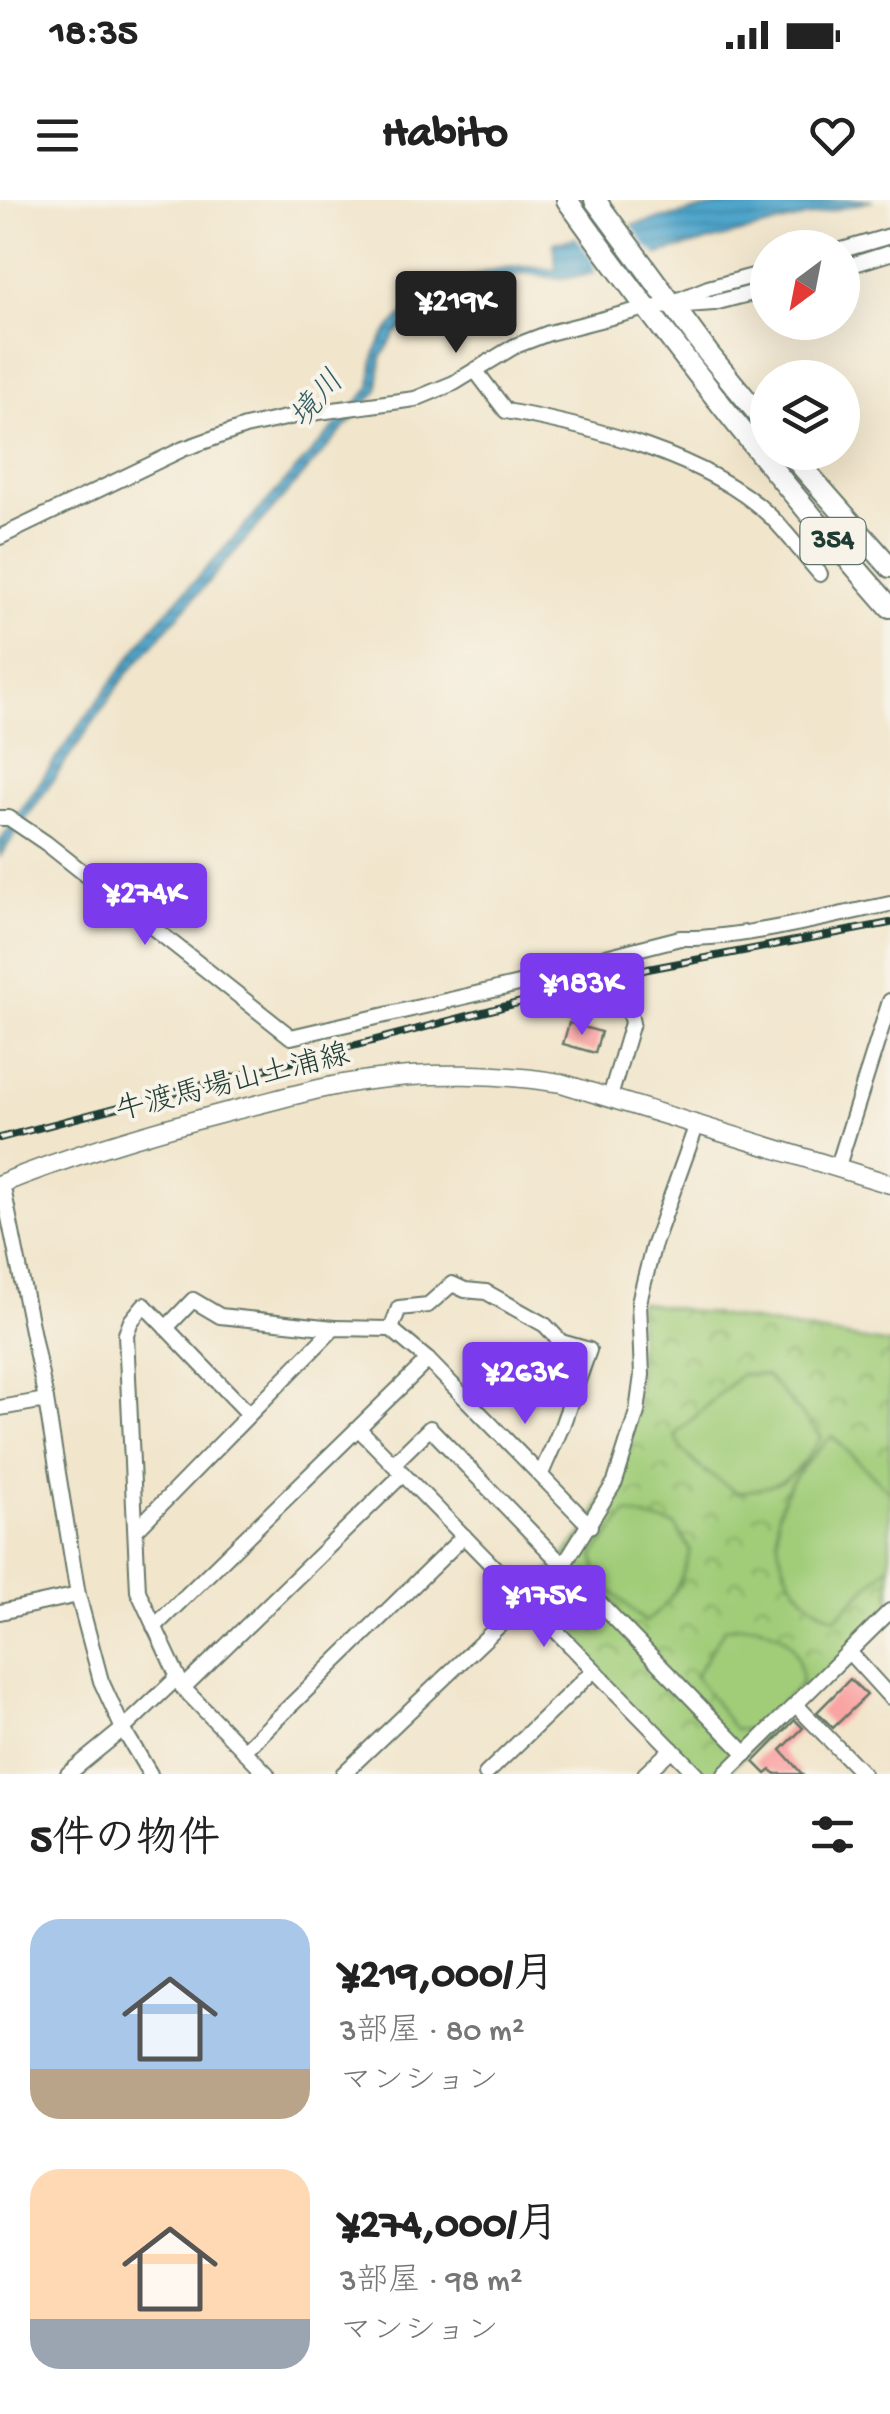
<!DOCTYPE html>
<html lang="ja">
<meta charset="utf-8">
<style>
:root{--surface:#fff;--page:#f6f6f6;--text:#222;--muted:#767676;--accent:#7c3aed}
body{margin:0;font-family:"Gochi Hand","Klee One",sans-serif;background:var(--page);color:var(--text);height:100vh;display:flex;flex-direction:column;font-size:38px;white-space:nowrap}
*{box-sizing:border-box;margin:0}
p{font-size:32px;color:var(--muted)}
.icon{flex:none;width:55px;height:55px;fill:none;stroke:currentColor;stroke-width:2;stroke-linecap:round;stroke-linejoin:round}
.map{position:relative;height:1574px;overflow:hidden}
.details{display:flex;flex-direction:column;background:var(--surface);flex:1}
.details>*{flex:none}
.needle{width:65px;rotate:212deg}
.buttons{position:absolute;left:750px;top:30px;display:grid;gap:20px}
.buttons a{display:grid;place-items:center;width:110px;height:110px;border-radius:50%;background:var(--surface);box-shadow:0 10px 40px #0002;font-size:50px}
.price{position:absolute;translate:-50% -85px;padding:0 22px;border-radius:10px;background:var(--accent);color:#fff;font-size:32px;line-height:65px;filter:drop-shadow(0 2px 5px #0008)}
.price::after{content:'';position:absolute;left:50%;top:60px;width:30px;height:22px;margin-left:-15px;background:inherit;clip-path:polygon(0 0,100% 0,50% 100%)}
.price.active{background:#222;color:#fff}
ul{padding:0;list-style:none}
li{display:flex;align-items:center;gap:30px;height:250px;padding:0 30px}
li span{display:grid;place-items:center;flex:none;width:280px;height:200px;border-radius:30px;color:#555}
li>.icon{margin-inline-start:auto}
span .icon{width:120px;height:120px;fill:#fffc;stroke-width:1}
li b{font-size:42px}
h2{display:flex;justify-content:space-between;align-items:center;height:120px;padding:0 30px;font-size:42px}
.status{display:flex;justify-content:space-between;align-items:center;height:70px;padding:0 50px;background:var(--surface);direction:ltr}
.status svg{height:28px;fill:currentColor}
header{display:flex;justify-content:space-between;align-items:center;height:130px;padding:0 30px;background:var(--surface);font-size:45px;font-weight:800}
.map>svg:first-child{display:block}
</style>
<div class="status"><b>18:35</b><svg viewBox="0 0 49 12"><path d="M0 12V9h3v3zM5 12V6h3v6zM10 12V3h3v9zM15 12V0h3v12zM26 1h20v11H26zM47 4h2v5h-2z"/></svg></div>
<header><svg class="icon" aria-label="menu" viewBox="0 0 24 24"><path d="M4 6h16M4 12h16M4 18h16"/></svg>Habito<svg class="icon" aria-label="heart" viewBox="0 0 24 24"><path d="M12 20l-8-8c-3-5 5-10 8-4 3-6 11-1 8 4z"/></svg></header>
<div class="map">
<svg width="890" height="1574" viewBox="0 0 890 1574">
<defs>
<pattern id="park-crowns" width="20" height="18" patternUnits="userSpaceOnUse" patternTransform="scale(2.5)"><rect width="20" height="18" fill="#a1cd79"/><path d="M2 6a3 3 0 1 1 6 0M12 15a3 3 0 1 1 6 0" fill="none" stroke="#83a864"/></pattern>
<pattern id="water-rules" width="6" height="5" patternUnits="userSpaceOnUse" patternTransform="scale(2.5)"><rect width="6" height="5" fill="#4fa5cc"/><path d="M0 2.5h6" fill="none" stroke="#4188a6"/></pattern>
</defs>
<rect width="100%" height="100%" fill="#f7f3e8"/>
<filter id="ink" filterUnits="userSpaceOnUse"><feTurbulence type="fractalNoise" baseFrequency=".01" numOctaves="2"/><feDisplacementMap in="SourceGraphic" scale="20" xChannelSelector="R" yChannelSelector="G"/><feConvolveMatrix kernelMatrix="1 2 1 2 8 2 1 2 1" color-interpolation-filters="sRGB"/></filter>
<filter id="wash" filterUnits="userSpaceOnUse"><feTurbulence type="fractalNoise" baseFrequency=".0048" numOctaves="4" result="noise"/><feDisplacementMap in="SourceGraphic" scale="40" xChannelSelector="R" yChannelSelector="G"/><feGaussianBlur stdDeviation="2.25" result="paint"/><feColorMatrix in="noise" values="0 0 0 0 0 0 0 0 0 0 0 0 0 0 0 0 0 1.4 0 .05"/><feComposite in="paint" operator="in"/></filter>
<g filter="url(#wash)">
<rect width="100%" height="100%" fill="#f1e5cb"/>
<!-- park -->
<polygon fill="url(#park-crowns)" stroke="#608556" stroke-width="2.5" points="639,1102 890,1144 890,1411 725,1574 696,1574 525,1399 590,1326 637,1212"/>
<!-- pitch -->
<g fill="#a1cd79" stroke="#608556" stroke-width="2.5">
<path d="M741 1174 766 1175 822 1237C791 1279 791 1283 738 1293 716 1278 683 1261 675 1235Z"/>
<path d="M832 1236 890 1292V1365L836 1418C784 1398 760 1331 791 1283 801 1266 818 1251 832 1236Z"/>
<path d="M627 1313 675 1325 690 1350C683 1380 671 1405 645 1422L597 1378 594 1355Z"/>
<path d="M756 1425C791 1436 799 1447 802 1483L755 1529 735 1530 695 1476 725 1428Z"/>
</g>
<!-- water -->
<path fill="url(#water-rules)" stroke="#377180" stroke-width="2.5" d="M744 0H873L661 53 582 76 556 78 525 73 469 85 428 107 395 134 381 158 378 190 126 475 0 656V642L64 547 152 428 371 187C372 177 372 165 375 155 389 105 476 67 525 66 535 66 546 69 556 71L554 43Z"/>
<!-- pier -->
<polygon fill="#f1e5cb" points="629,22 647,48 661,58 596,77 593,60 574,34"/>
<g id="blocks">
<!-- building -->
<g fill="#f9a3a2">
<polygon points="569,823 601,832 595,853 563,844"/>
<polygon points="850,1479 867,1495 833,1528 817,1512"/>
<polygon points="795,1520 803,1528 781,1550 802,1574 776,1574 771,1570 766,1574 754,1562"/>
</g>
</g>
</g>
<g filter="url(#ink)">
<use href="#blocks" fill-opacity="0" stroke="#687869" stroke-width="2.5"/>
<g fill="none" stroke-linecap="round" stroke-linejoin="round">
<!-- minor-tunnel -->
<polyline stroke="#c7c3ad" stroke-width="14" stroke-dasharray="14 7" stroke-linecap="butt" points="617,765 625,793"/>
<!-- minor casing -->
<g stroke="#687869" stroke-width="18">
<g id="minor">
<polyline points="842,50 890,36"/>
<polyline points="842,68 890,53"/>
<polyline points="676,101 708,88 768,72"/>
<path d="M475 170 506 211C589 226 707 256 769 315 788 333 803 355 820 374"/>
<polyline points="0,337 183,249 245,227 304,214 415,199 454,183 515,146 549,133 646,108 714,103 768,89"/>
<path d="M0 618H9L46 643 291 837 523 783 555 770 680 738C740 740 829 716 890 704"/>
<polyline points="610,897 632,823 625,793"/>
<polyline points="838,966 890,801"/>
<polyline points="2,983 46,1200 78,1395 101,1481 123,1529 150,1574"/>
<polyline points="166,1128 193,1100 220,1116 334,1128"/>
<polyline points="391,1129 399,1108 428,1105 452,1084 465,1090 486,1092 545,1125 561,1142 589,1150 562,1226 541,1274"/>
<polyline points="0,1208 46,1200"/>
<polyline points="248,1213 144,1105 131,1121 126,1134 138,1391 183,1488 267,1574"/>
<polyline points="359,1229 696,1574"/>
<polyline points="393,1264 430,1228 746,1554"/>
<polyline points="138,1328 334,1128 391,1129 428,1160 590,1326"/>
<polyline points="0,1412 78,1395"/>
<polyline points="154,1427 428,1160"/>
<polyline points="849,1452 890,1497"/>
<polyline points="183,1488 403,1274"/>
<polyline points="796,1505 863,1574"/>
<polyline points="244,1551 464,1336"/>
<polyline points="68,1574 123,1529 177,1478"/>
<polyline points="343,1574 564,1364 615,1282 637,1212 642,1175 639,1102 653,1047 697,924"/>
<polyline points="486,1574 594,1470"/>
<polyline points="645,1574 672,1549"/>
<polyline points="725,1574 890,1411"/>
</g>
</g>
<!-- major casing -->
<g stroke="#687869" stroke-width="21">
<path id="major" d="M0 984C74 954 149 932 227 912 274 901 321 886 369 880 428 872 502 873 561 883L890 984"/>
</g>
<!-- highway casing -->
<g stroke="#687869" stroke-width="24">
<g id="highway">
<path d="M567 0C668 140 775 277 890 407"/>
<polyline points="595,0 708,153 768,226"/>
<polyline points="789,252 890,367"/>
</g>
</g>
<!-- minor -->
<use href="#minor" stroke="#fff" stroke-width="14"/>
<!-- major -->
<use href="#major" stroke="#fff" stroke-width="18"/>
<!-- highway -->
<use href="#highway" stroke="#fff" stroke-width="20"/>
<!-- rail casing -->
<g stroke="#1f3d34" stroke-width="8">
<polyline id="rail" points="0,938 648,769 890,723"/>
</g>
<!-- rail -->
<use href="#rail" stroke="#f7f3e8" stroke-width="4" stroke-dasharray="11" stroke-linecap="butt"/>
</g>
</g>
<g text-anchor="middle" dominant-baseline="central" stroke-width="8" stroke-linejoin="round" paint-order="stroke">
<!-- shield labels -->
<rect fill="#f7f3e8" stroke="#60746a" stroke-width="2.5" x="800.5" y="318" width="65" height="46" rx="8"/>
<g font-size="28" font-weight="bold" fill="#1f3d34">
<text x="833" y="341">354</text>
</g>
<!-- street labels -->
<g font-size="30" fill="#1f3d34" stroke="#f7f3e8">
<text transform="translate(233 885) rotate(-14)">牛渡馬場山土浦線</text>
</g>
<!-- water labels -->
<g font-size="32" font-style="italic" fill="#2d5c62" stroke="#f7f3e8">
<text transform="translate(319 201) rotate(-49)">境川</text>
</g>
</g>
</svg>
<div class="buttons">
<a><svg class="needle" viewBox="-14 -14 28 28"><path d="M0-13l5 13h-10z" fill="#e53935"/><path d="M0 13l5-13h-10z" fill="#767676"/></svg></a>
<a><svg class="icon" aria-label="layers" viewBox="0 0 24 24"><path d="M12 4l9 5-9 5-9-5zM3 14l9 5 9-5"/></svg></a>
</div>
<b class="price active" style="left:456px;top:156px">¥219K</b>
<b class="price" style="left:145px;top:748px">¥274K</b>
<b class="price" style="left:582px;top:838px">¥183K</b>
<b class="price" style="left:525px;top:1227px">¥263K</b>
<b class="price" style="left:544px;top:1450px">¥175K</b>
</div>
<section class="details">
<h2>5件の物件<svg class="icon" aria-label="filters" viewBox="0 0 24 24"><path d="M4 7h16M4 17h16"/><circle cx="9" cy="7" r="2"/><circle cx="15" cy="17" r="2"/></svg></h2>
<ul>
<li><span style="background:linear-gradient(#a9c7e8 75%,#b9a48a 0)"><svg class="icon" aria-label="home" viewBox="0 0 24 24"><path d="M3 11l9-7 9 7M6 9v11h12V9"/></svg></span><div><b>¥219,000/月</b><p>3部屋 · 80 m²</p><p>マンション</p></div></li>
<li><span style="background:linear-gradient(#ffd9b3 75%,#9aa5b1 0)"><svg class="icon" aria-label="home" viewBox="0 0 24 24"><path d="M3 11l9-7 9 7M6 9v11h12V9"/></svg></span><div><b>¥274,000/月</b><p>3部屋 · 98 m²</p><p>マンション</p></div></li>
</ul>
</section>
